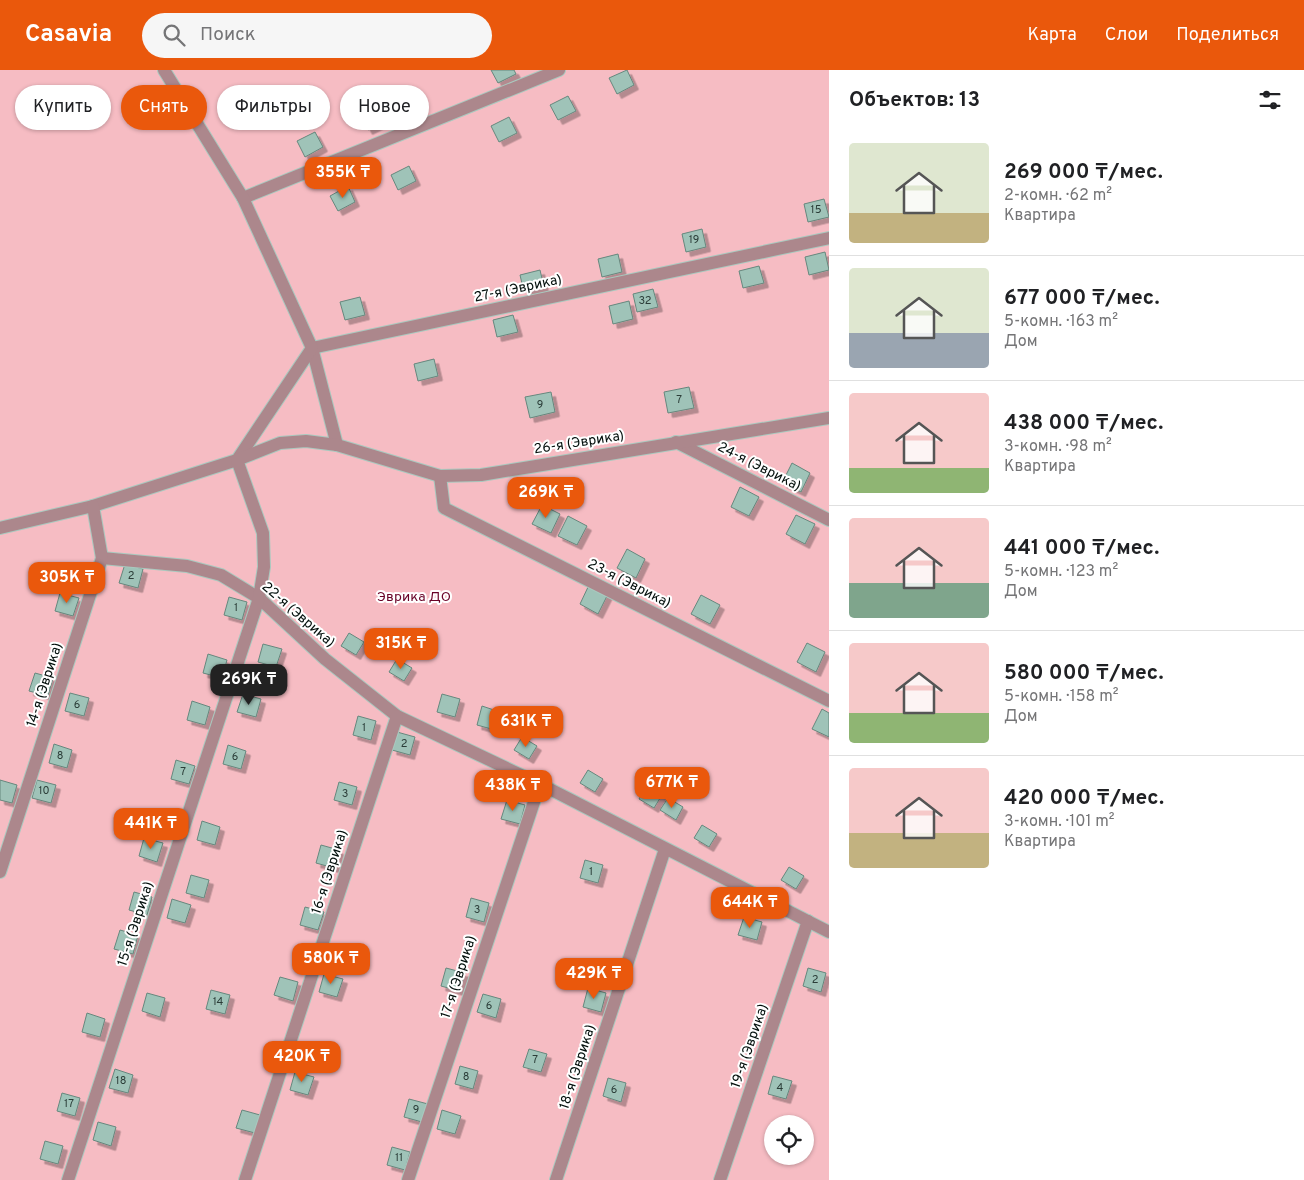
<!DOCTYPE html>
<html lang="ru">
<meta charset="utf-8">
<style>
:root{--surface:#fff;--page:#f6f6f6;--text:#202124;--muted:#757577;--line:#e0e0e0;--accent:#ea580c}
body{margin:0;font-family:Overpass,sans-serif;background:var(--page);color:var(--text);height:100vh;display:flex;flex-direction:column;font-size:19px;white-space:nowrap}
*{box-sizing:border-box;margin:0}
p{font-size:16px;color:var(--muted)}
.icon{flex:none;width:28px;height:28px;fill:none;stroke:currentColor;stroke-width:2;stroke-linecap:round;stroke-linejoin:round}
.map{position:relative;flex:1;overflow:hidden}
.side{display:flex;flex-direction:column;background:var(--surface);width:475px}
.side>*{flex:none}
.hud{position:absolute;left:15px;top:15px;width:475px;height:45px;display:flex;gap:10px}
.fabs{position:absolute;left:764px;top:1045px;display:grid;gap:10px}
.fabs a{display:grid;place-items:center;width:50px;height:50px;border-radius:50%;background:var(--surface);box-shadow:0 1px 4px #0004;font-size:25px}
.price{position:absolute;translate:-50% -42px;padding:0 11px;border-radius:10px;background:var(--accent);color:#fff;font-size:16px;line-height:32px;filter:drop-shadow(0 1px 2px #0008)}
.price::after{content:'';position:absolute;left:50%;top:30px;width:15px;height:11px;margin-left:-8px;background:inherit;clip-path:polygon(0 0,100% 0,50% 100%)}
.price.active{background:#222;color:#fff}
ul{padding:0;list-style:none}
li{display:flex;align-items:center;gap:15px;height:125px;padding:0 20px}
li+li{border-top:1px solid var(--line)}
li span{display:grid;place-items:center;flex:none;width:140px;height:100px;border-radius:5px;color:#555}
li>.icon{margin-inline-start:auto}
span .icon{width:60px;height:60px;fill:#fffc;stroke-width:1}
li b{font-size:21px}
h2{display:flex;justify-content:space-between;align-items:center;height:60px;padding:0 20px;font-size:21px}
.tag{padding:0 18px;border-radius:22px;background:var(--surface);box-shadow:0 1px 4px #0004;font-size:18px;line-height:45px}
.tag.active{background:var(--accent);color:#fff}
header{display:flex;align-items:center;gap:30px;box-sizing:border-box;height:70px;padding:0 25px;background:var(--accent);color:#fff}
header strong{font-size:24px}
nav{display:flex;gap:28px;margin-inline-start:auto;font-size:18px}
.search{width:350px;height:45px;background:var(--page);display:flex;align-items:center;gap:12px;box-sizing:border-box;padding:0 18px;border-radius:28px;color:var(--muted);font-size:19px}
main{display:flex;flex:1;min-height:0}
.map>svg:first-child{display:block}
</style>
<header>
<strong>Casavia</strong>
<div class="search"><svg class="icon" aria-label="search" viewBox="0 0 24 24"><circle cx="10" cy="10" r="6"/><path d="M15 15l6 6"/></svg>Поиск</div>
<nav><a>Карта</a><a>Слои</a><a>Поделиться</a></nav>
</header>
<main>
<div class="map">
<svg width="829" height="1110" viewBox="0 0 829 1110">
<defs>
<filter id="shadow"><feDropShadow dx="4.5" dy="4.5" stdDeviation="0" flood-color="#0004"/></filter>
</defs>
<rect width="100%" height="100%" fill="#c8ece1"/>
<!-- green -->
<path fill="#f6bcc3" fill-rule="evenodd" d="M0 0H829V1110H0ZM772 1054H805V1086H772Z"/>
<!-- building -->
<g fill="#9fc3b8" stroke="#66877d" filter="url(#shadow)">
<polygon points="491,0 514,0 516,4 498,13"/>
<polygon points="627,0 634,15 617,24 609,8"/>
<polygon points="409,26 417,41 399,50 391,35"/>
<polygon points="568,26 576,41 558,50 550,35"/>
<polygon points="378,36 386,51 368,60 360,45"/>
<polygon points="509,47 517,63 499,72 491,56"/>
<polygon points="315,62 323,77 305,87 297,71"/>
<polygon points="409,96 416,111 398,120 391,105"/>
<polygon points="348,116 355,132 338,141 330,126"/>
<polygon points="824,129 829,147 808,152 804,134"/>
<polygon points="702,159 706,177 686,182 682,164"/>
<polygon points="825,182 829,200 809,205 805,187"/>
<polygon points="618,184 622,202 602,207 598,189"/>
<polygon points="759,196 764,213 743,218 739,201"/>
<polygon points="540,200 544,217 524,222 520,205"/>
<polygon points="653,219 658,237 637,242 633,224"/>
<polygon points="360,227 365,245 345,250 340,232"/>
<polygon points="629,231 633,249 613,254 609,236"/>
<polygon points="513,245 518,262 497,267 493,250"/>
<polygon points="434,289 438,306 418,311 414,294"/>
<polygon points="689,317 694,338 668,343 664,322"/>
<polygon points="551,322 555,342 530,348 525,327"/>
<polygon points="792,393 810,403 801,422 782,413"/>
<polygon points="740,417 759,427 749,446 731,437"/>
<polygon points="542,435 560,444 551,463 532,454"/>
<polygon points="796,445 815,454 805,474 786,464"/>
<polygon points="568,446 587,456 577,475 558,466"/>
<polygon points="627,479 645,489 636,508 617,498"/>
<polygon points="125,494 143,499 138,518 119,513"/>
<polygon points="589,515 608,524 598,544 580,534"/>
<polygon points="60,523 79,528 73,546 55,541"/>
<polygon points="701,525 720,535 710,554 691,544"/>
<polygon points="229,527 247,532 242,550 224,545"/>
<polygon points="349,563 364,572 356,585 341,576"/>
<polygon points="807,573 825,582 816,602 797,592"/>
<polygon points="263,574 282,579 276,597 258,592"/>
<polygon points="208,584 227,590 222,608 203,603"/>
<polygon points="397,589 412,598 404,611 389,602"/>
<polygon points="35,603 53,608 48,626 29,621"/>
<polygon points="70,623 89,628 84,646 65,641"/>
<polygon points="243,624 261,629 256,647 237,642"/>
<polygon points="442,624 460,629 455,647 437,642"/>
<polygon points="192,631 210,637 205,655 187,650"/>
<polygon points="482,636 500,642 495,660 477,655"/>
<polygon points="822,639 829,643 829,667 812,659"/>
<polygon points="358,646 376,651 371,670 353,665"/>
<polygon points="397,662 415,667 410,685 392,680"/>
<polygon points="522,667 537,676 529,689 514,680"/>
<polygon points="54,674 72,680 67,698 49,693"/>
<polygon points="228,675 246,681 241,699 223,694"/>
<polygon points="176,690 195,696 189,714 171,709"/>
<polygon points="588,700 603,709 595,722 580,713"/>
<polygon points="0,710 17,715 12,733 0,730"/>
<polygon points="37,710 56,715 51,733 32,728"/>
<polygon points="339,712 357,717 352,735 334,730"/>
<polygon points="647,716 662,725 654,738 639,729"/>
<polygon points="668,728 683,737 676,750 660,740"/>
<polygon points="507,730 525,735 520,754 501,749"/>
<polygon points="202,751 220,757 215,775 197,770"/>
<polygon points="702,755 717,764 709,777 694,768"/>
<polygon points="144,768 163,773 157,792 139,786"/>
<polygon points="321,775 339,780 334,798 316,793"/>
<polygon points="585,790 603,795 598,813 580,808"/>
<polygon points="789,797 804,806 796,819 781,810"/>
<polygon points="191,805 209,810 204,828 186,823"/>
<polygon points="134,822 152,827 147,845 129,840"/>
<polygon points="471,828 489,833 484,852 466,847"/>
<polygon points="172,829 191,835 185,853 167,848"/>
<polygon points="305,837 324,842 318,860 300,855"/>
<polygon points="744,847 762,852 757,870 738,865"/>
<polygon points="120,860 138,865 133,884 114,879"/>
<polygon points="446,898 465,903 459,921 441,916"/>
<polygon points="808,898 826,903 821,922 803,916"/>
<polygon points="324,904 343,909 337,927 319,922"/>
<polygon points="280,907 298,912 293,931 274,925"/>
<polygon points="588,918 606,923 601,942 583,937"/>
<polygon points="211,920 230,925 225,944 206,939"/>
<polygon points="147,923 165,928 160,947 142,941"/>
<polygon points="483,924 501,929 496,948 477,942"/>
<polygon points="87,943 105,949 100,967 82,962"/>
<polygon points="529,979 547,984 541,1002 523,997"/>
<polygon points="460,996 478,1001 473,1019 455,1014"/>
<polygon points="115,999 133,1005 128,1023 109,1018"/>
<polygon points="295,1002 314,1007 308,1025 290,1020"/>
<polygon points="773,1006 792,1011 786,1029 768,1024"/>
<polygon points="608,1008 626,1013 621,1032 603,1026"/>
<polygon points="62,1023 80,1028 75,1046 57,1041"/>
<polygon points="409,1029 428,1034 422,1052 404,1047"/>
<polygon points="242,1040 260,1045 255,1063 236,1058"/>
<polygon points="442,1040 461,1046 455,1064 437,1059"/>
<polygon points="98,1052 116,1057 111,1076 93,1070"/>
<polygon points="45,1071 63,1076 58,1094 40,1089"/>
<polygon points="392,1077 410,1082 405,1100 387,1095"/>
</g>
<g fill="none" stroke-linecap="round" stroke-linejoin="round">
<!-- minor casing -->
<g stroke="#a9c9bf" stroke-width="14">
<g id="minor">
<polyline points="243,128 559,0"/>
<polyline points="676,372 829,450"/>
<polyline points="337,375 312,278 829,168"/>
<polyline points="440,406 444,438 829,631"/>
<polyline points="0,458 93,436 237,390 312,278 243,128 164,0"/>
<polyline points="102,488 187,496 221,505 259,528 325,589 397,646 540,714 829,862"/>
<polyline points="0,802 102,488 93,436"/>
<polyline points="68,1110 259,528 264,497 263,463 237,390 280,373 306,371 337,375 440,406 481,405 829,348"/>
<polyline points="245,1110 397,646"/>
<polyline points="408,1110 540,714"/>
<polyline points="556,1110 665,779"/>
<polyline points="720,1110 808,851"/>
</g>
</g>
<!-- minor -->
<use href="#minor" stroke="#ac878c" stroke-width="12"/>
</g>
<g text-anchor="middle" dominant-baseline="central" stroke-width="4" stroke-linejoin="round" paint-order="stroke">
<!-- number labels -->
<g font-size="11" fill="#2b3d38">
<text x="816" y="140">15</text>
<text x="694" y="170">19</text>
<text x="645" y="231">32</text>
<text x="679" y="330">7</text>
<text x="540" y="335">9</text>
<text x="131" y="506">2</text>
<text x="236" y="538">1</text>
<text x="77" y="635">6</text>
<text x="364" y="658">1</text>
<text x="404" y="674">2</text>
<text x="60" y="686">8</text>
<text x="235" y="687">6</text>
<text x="183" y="702">7</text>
<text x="44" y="721">10</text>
<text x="345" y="724">3</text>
<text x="591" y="802">1</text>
<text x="477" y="840">3</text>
<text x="815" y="910">2</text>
<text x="218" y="932">14</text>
<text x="489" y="936">6</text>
<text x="535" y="990">7</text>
<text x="466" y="1007">8</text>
<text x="121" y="1011">18</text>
<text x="780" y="1018">4</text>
<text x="614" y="1020">6</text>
<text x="69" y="1034">17</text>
<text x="416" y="1040">9</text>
<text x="399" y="1088">11</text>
</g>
<!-- street labels -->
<g font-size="14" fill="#04100d" stroke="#fff">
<text transform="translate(518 219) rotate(-12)">27-я (Эврика)</text>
<text transform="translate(579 373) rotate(-9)">26-я (Эврика)</text>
<text transform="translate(759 397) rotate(27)">24-я (Эврика)</text>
<text transform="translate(629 514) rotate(27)">23-я (Эврика)</text>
<text transform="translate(298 545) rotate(41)">22-я (Эврика)</text>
<text transform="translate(45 615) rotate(-72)">14-я (Эврика)</text>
<text transform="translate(330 802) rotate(-72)">16-я (Эврика)</text>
<text transform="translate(136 854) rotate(-72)">15-я (Эврика)</text>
<text transform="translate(459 907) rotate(-72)">17-я (Эврика)</text>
<text transform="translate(750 976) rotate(-71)">19-я (Эврика)</text>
<text transform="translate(578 997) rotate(-72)">18-я (Эврика)</text>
</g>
<!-- park labels -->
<g font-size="14" fill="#690328" stroke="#fff">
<text x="414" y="527">Эврика ДО</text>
</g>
</g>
</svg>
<div class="fabs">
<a><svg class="icon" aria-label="locate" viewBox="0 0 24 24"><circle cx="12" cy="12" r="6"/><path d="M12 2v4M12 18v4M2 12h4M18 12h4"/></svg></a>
</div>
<b class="price" style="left:343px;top:129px">355K ₸</b>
<b class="price" style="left:546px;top:449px">269K ₸</b>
<b class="price" style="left:67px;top:534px">305K ₸</b>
<b class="price" style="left:401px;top:600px">315K ₸</b>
<b class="price active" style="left:249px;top:636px">269K ₸</b>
<b class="price" style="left:526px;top:678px">631K ₸</b>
<b class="price" style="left:672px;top:739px">677K ₸</b>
<b class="price" style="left:513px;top:742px">438K ₸</b>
<b class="price" style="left:151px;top:780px">441K ₸</b>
<b class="price" style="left:750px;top:859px">644K ₸</b>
<b class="price" style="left:331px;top:915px">580K ₸</b>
<b class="price" style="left:594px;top:930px">429K ₸</b>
<b class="price" style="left:302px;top:1013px">420K ₸</b>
<div class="hud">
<a class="tag">Купить</a>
<a class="tag active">Снять</a>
<a class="tag">Фильтры</a>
<a class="tag">Новое</a>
</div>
</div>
<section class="side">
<h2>Объектов: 13<svg class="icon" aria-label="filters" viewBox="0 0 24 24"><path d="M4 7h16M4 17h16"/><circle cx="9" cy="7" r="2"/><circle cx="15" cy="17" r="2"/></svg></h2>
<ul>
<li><span style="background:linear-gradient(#dfe7d0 70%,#c2b280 0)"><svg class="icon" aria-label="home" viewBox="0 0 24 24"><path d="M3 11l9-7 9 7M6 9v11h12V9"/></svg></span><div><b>269 000 ₸/мес.</b><p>2-комн. · 62 m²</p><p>Квартира</p></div></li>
<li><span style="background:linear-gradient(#dfe7d0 65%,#9aa5b1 0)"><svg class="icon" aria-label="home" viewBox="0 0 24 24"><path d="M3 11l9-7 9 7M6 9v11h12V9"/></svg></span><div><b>677 000 ₸/мес.</b><p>5-комн. · 163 m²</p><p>Дом</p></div></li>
<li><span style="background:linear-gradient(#f6c9c9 75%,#8fb573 0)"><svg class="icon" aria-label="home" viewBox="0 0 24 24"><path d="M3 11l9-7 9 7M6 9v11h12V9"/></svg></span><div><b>438 000 ₸/мес.</b><p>3-комн. · 98 m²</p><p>Квартира</p></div></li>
<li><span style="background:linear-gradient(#f6c9c9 65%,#7fa58c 0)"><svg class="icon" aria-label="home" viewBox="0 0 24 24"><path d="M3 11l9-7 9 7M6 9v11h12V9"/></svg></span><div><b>441 000 ₸/мес.</b><p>5-комн. · 123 m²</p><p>Дом</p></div></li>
<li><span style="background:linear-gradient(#f6c9c9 70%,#8fb573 0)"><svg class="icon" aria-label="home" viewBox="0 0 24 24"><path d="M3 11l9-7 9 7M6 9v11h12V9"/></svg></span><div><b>580 000 ₸/мес.</b><p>5-комн. · 158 m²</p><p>Дом</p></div></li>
<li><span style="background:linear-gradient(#f6c9c9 65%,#c2b280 0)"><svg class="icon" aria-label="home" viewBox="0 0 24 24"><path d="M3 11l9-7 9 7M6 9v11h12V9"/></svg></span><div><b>420 000 ₸/мес.</b><p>3-комн. · 101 m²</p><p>Квартира</p></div></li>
</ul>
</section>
</main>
